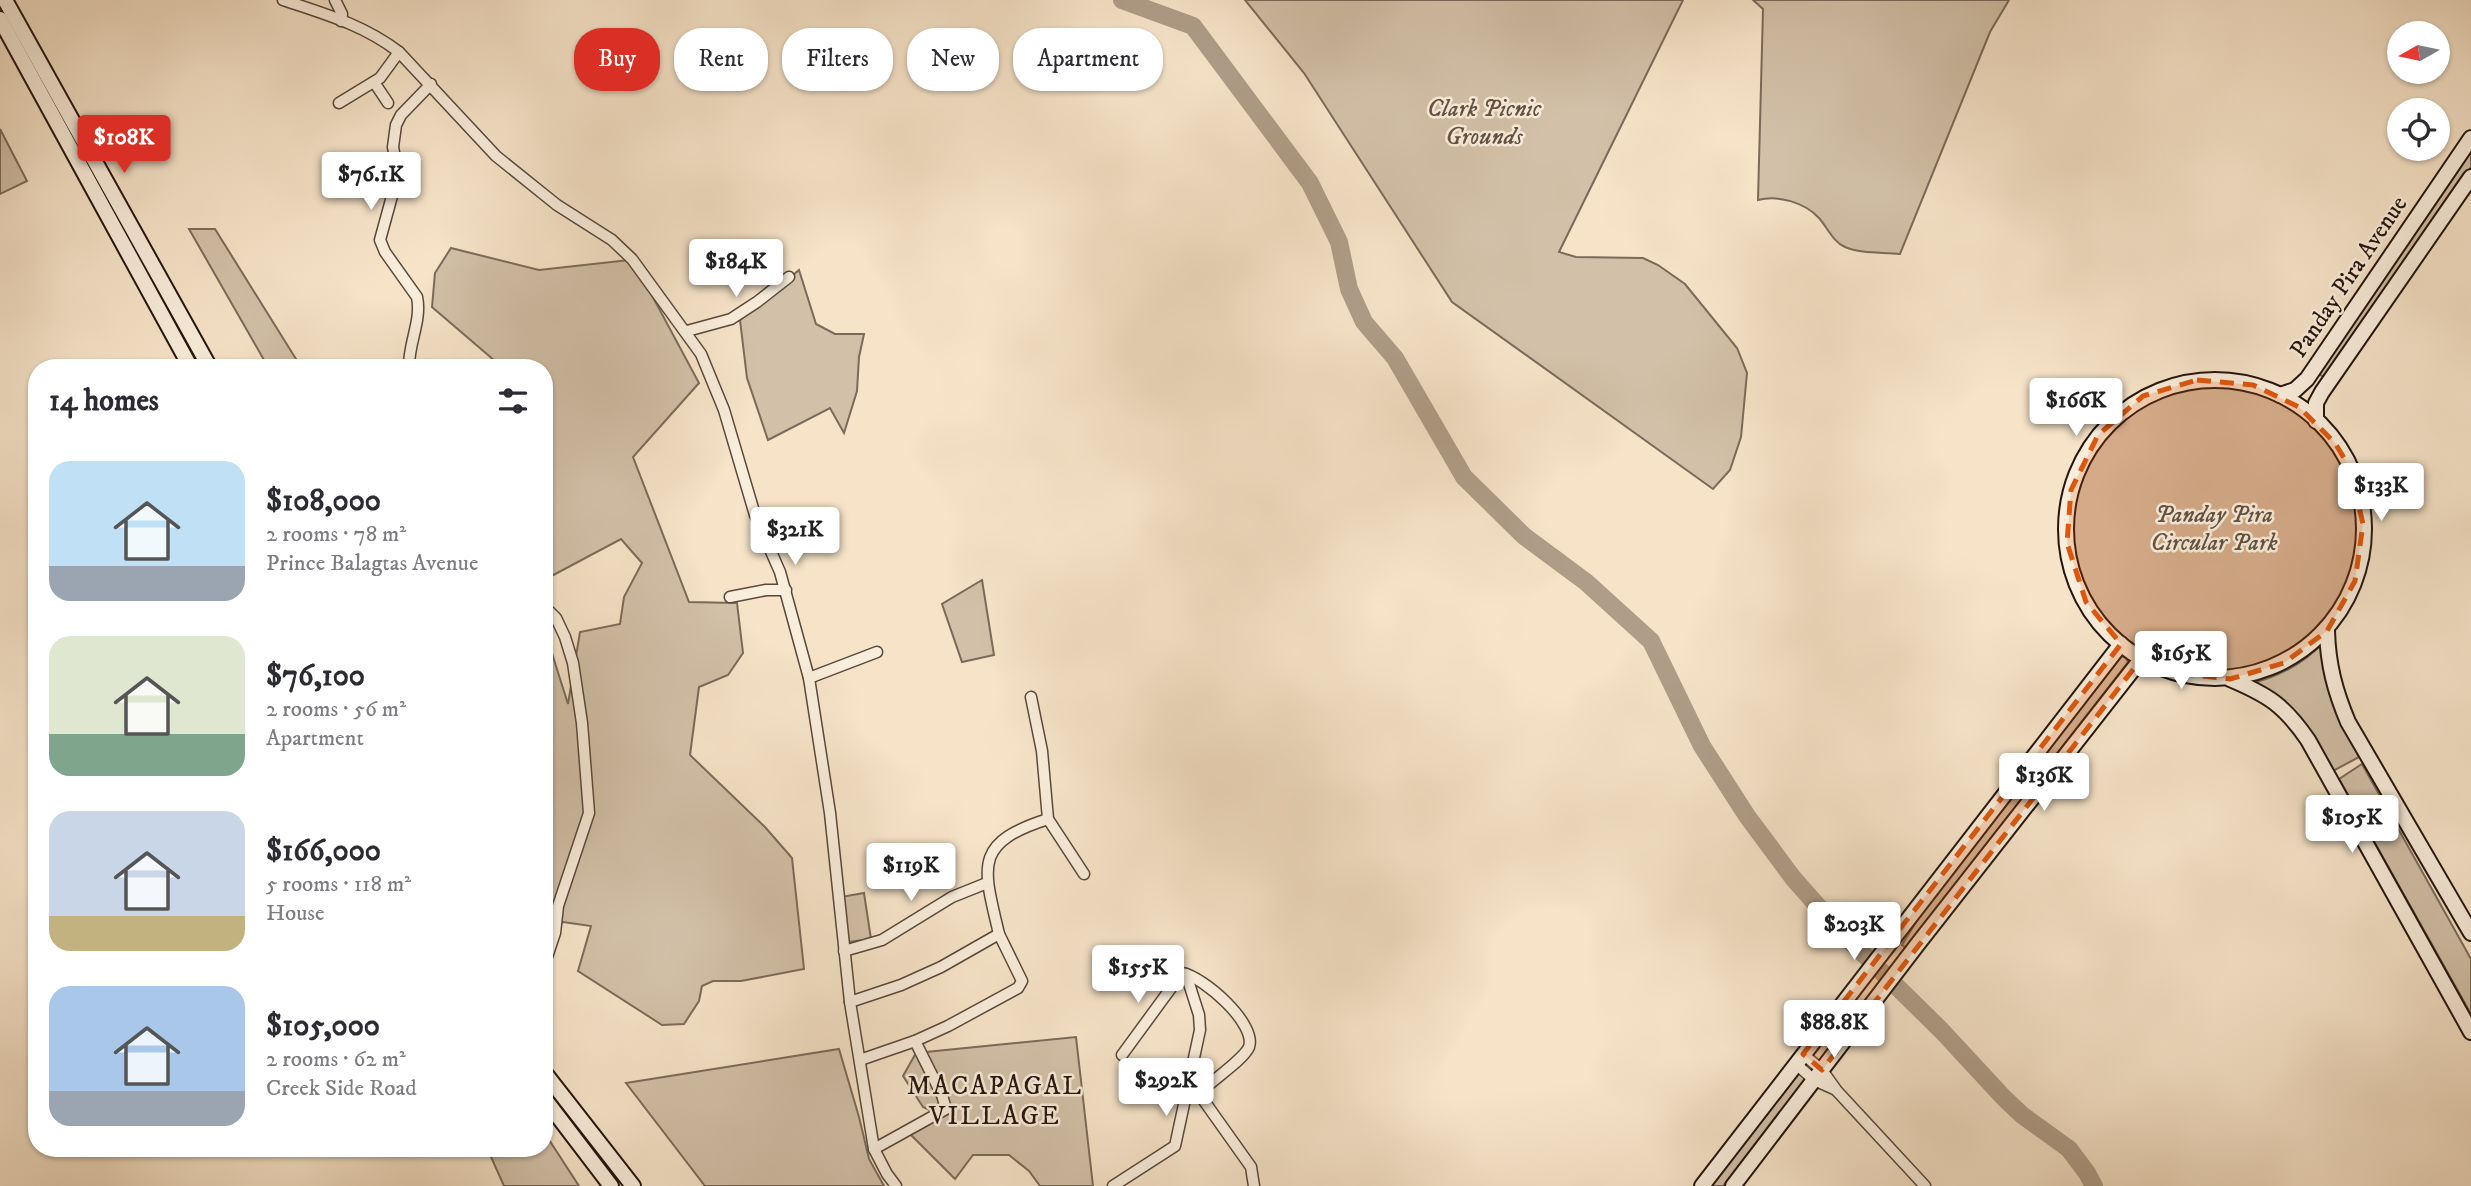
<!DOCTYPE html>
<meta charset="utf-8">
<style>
:root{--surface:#fff;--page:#f7f7f7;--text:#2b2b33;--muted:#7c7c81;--accent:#d93025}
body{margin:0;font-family:"IM FELL DW Pica",serif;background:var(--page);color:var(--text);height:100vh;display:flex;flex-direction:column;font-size:26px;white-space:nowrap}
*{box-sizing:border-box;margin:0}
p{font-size:23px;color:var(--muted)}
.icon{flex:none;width:38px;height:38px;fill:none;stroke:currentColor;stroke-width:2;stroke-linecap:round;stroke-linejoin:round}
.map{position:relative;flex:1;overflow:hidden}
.panel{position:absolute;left:28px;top:359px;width:525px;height:798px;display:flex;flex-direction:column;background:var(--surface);border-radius:28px;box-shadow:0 2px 5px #0004}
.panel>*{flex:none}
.banner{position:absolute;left:574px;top:28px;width:665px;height:63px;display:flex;gap:14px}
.needle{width:46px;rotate:261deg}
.fabs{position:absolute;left:2387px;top:21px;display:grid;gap:14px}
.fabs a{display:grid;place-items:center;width:63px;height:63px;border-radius:50%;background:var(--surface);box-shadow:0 2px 5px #0004;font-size:35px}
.price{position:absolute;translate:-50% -60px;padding:0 16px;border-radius:7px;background:#fff;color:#222;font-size:23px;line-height:46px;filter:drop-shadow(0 2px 4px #0008)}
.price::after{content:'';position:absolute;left:50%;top:42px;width:21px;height:16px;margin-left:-10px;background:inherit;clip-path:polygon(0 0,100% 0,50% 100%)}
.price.current{background:var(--accent);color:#fff}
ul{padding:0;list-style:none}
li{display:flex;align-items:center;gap:21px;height:175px;padding:0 21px}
li span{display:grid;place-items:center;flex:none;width:196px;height:140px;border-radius:21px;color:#555}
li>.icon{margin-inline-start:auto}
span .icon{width:84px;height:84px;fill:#fffc;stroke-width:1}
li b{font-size:30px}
h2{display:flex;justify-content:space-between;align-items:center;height:84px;padding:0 21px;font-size:30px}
.tag{padding:0 24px;border-radius:28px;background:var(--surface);box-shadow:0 2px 5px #0004;font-size:24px;line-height:63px}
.tag.current{background:var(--accent);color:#fff}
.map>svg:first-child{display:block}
</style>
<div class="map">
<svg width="2471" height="1186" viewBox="0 0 2471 1186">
<rect width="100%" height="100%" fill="#f6e3c8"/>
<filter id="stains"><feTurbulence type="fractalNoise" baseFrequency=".00286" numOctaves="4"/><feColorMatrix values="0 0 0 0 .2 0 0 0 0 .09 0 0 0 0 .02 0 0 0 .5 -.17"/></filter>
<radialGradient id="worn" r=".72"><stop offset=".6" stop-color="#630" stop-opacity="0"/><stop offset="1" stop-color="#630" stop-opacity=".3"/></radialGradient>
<!-- green -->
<g fill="#d2c0a8" stroke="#7b6a5a" stroke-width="2">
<polygon points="1245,0 1683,0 1559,252 1576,257 1643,258 1658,265 1685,284 1737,348 1747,373 1741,437 1730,470 1713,489 1452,302 1304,73"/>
<path d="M1753 0H2009L1990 32 1900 254C1882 252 1861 254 1845 247 1833 242 1827 227 1819 218 1804 202 1778 195 1758 200L1763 9Z"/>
<polygon points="0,129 27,181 0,194"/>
<polygon points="2471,149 2471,167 2326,379 2318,373"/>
<polygon points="189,229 215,229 301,367 268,367"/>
<polygon points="451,248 539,270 629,260 648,288 699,383 633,457 689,602 737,603 743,653 728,675 699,687 690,755 765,827 792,858 804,969 741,981 713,981 702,986 699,1001 684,1024 662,1025 578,971 591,926 563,922 544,937 544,628 568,704 580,632 620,624 624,597 642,563 621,539 544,580 544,368 502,367 432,307 435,273"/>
<polygon points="799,270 816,324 835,334 864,334 859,357 857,391 844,433 830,408 768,440 747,378 740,320"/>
<circle cx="2215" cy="529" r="143"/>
<polygon points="982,580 994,655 962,662 942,604"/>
<path d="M2324 642C2321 685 2341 719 2359 757L2333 771C2308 726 2298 709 2253 683 2280 676 2305 662 2324 642Z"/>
<polygon points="2125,656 2128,662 1906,948 1902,945 1929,901 2121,657"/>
<polygon points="2362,764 2471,959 2471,1014 2339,779"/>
<polygon points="864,893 871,939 849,942 841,897"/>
<polygon points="1076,1037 1093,1186 1040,1186 1029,1171 1009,1155 973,1155 955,1179 909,1133 942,1116 923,1107 903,1076 916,1053"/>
<polygon points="839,1049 859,1117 869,1159 884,1186 705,1186 626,1083"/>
<polygon points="1801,1072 1806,1078 1805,1081 1723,1186 1708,1186 1795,1074"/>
<polygon points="544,1132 579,1186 504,1186 487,1148 544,1148"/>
</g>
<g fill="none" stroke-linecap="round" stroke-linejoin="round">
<!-- river -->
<polyline stroke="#af9d88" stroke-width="18" points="1122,0 1193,26 1310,183 1339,242 1349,289 1364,322 1395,358 1464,477 1524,536 1586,582 1651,641 1702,746 1747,816 1793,878 1838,929 1941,1030 2004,1098 2022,1115 2069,1149 2087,1173 2094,1186"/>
<!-- minor casing -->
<g stroke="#58483c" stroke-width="13">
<g id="minor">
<path d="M283 0C325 14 364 25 399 52L496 156 557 205 612 240 632 259 701 354 724 410 755 515 780 572 809 678 830 813 850 1002 874 1149 887 1174 896 1186"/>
<polyline points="335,0 342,14 341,21"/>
<polyline points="374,82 388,103"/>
<polyline points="339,103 380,78 399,52"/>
<polyline points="687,331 731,319 757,302 789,277"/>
<path d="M409 368C408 344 422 321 417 297L385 252 380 240 398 174 393 147 396 125 401 115 431 84"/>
<polyline points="730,597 766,590 786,590"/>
<polyline points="544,606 556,618 565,637 573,663 582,723 589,813 558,906 555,933 544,966"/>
<polyline points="809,678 877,652"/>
<polyline points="1031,697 1042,751 1048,819 1084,874"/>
<polyline points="844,951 882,940 952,897 987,883"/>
<path d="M850 1002 901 985 941 967 999 934C983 866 973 843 1048 819"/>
<polyline points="1803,1054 1822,1070 1837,1091 1925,1186"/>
<path d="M1122 1055 1182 973C1204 977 1257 1024 1249 1047 1244 1059 1214 1079 1204 1089L1202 1098 1251 1167 1254 1186"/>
<polyline points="860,1060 915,1041 948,1026 1018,988 1022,981 999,934"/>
<polyline points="1796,1064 1814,1080 1834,1089"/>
<polyline points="874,1149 946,1109 942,1095 915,1041"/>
<polyline points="1113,1186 1175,1146 1200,1030 1199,1015 1186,974"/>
</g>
</g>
<!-- secondary casing -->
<g stroke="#24150d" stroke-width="18">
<g id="secondary">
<polyline points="5,0 210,368"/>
<polyline points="0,19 191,368"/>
<circle cx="2215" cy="529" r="149"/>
<polyline points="2280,395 2295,390 2307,379 2471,138"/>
<polyline points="2316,421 2316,403 2322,392 2471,177"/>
<path d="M2327 631C2328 665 2335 691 2348 722L2471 933"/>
<path d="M2230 679C2268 695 2284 705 2308 740L2471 1032"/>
<polyline points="544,1072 633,1186"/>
<polyline points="544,1098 611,1186"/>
<polyline points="1702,1186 2121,644"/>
<polyline points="1733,1186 1917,945 2142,658"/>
</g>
</g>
<!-- minor -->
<use href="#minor" stroke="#f9eddb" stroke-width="10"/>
<!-- secondary -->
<use href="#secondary" stroke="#f9eddb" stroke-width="14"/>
</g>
<!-- marked area -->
<path fill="#de560c" fill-opacity="0.2" stroke="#de560c" stroke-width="5" stroke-dasharray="14 9" stroke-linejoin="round" d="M2197 380 2253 385 2299 407 2335 443 2350 468 2363 524 2355 581 2327 631 2284 663 2230 679 2185 674 2142 658 1822 1070 1803 1054 2121 644 2086 602 2067 543 2071 490 2098 435 2143 396Z"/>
<g text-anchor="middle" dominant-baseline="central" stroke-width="5" stroke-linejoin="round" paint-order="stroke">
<!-- park labels -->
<g font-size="24" font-style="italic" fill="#615143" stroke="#f9eddb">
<text x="1484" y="109">Clark Picnic<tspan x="1484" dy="28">Grounds</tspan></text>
<text x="2214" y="515">Panday Pira<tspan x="2214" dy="28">Circular Park</tspan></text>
</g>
<!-- street labels -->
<g font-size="24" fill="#24150d" stroke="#f9eddb">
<text transform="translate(2349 277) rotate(-56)">Panday Pira Avenue</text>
</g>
<!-- neighbourhood labels -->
<g font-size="26" letter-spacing="2" fill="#24150d" stroke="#f9eddb">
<text x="995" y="1086">MACAPAGAL<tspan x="995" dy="30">VILLAGE</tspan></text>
</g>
</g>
<rect width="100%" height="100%" filter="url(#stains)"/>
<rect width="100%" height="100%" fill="url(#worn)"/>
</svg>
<div class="fabs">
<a><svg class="needle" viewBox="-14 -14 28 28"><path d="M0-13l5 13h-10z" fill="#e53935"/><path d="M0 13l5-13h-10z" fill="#7c7c81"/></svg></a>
<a><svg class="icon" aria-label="locate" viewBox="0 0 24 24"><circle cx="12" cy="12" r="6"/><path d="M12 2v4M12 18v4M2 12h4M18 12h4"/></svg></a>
</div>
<b class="price current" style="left:124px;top:175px">$108K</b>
<b class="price" style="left:371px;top:212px">$76.1K</b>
<b class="price" style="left:736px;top:299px">$184K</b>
<b class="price" style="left:2076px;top:438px">$166K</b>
<b class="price" style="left:2381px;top:523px">$133K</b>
<b class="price" style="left:795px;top:567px">$321K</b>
<b class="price" style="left:2181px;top:691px">$165K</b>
<b class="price" style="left:2044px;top:813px">$136K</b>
<b class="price" style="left:2352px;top:855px">$105K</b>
<b class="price" style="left:911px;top:903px">$119K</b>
<b class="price" style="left:1854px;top:962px">$203K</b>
<b class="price" style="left:1138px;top:1005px">$155K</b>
<b class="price" style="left:1834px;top:1060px">$88.8K</b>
<b class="price" style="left:1166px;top:1118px">$292K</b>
<div class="banner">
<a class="tag current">Buy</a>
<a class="tag">Rent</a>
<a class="tag">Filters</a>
<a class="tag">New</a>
<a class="tag">Apartment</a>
</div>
<section class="panel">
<h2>14 homes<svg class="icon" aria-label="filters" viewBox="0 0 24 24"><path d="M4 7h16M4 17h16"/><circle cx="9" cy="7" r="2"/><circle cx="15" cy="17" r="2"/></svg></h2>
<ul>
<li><span style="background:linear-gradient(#bfe0f5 75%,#9aa5b1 0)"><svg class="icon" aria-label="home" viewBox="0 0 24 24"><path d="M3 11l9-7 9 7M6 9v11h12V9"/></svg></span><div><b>$108,000</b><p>2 rooms · 78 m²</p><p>Prince Balagtas Avenue</p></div></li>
<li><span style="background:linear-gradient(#dfe7d0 70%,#7fa58c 0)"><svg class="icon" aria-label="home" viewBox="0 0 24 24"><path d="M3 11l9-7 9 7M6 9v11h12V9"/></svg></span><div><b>$76,100</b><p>2 rooms · 56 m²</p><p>Apartment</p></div></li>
<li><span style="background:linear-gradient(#c9d6e8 75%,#c2b280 0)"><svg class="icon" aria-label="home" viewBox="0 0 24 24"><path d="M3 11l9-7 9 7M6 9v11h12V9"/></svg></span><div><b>$166,000</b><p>5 rooms · 118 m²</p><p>House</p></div></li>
<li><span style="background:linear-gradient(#a9c7e8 75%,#9aa5b1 0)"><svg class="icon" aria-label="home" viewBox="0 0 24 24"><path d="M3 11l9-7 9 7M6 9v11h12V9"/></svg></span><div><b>$105,000</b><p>2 rooms · 62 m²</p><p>Creek Side Road</p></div></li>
</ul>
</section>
</div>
